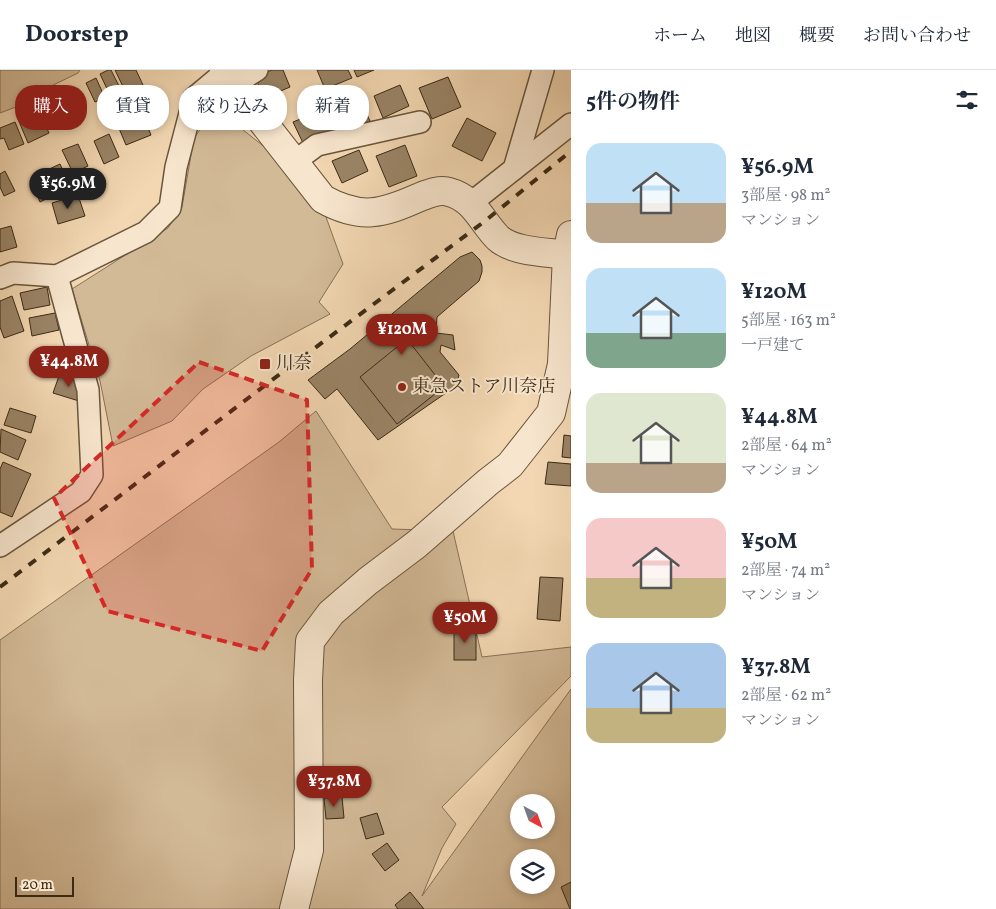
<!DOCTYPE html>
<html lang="ja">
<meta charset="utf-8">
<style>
:root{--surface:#fff;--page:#f6f6f7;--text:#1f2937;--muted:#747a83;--line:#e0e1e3;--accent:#8f2418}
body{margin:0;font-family:Vollkorn,"Noto Serif JP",serif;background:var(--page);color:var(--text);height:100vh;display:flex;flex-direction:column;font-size:19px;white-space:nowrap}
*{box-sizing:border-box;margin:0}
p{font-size:16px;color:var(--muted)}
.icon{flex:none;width:28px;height:28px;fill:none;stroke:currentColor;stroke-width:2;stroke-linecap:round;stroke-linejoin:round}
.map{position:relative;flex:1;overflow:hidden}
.side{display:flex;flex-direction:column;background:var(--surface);width:425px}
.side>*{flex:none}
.banner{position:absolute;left:15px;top:15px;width:475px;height:45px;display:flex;gap:10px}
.needle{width:32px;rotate:139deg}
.tools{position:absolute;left:510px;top:724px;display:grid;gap:10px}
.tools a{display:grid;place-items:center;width:45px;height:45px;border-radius:50%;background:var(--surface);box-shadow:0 2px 8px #0003;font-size:25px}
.scale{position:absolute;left:15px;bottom:12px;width:59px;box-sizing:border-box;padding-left:5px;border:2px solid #3b2a14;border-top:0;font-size:14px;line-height:18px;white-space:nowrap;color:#3b2a14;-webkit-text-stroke:4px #f7e5cd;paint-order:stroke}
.price{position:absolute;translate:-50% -42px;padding:0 11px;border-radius:18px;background:var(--accent);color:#fff;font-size:16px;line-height:32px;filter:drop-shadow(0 1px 2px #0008)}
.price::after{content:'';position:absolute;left:50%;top:30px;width:15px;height:11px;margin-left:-8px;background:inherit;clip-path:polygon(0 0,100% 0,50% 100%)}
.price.current{background:#222;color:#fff}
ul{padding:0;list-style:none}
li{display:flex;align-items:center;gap:15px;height:125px;padding:0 15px}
li span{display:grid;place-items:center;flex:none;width:140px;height:100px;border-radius:15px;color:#555}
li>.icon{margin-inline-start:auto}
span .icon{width:60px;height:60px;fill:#fffc;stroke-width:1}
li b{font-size:21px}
h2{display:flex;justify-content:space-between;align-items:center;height:60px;padding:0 15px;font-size:21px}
.tag{padding:0 18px;border-radius:20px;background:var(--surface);box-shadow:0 2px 8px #0003;font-size:18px;line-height:45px}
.tag.current{background:var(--accent);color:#fff}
header{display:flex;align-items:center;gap:30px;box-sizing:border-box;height:70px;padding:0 25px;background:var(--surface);border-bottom:1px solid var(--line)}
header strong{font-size:24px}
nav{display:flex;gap:28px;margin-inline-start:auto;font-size:18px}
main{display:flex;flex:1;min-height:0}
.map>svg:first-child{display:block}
</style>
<header>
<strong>Doorstep</strong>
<nav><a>ホーム</a><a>地図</a><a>概要</a><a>お問い合わせ</a></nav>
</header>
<main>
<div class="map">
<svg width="571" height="839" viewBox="0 0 571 839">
<rect width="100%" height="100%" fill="#f2d7b2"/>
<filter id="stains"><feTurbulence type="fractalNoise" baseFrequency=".004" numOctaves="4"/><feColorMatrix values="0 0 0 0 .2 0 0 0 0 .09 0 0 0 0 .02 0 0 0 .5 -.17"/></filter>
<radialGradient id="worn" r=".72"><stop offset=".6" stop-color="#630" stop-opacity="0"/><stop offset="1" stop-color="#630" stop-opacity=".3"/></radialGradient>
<!-- green -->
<g fill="#d3ba97" stroke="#877256" fill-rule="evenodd">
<polygon points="0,0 80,0 78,3 45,19 24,34 0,43"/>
<polygon points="209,47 227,47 282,91 326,147 343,194 319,232 330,244 251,286 203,319 172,351 113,376 100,311 72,219 168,158 182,137 194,68"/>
<path d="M316 341 392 459 453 461 482 587 571 577V606L442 737 456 754 442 778 422 826 571 619V839H0V570L279 372ZM519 732H546V760H519ZM519 788H546V815H519Z"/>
</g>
<!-- building -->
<g fill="#9a8466" stroke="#3b2a14">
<polygon points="108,0 111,0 120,18 109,23 100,4"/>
<polygon points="115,0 136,0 143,15 126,23"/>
<polygon points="272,0 283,0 290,17 264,28 255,7"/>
<polygon points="317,0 348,0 352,8 325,19"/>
<polygon points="354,0 374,0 357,7"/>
<polygon points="448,7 461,37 432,49 419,18"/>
<polygon points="96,8 105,28 95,32 86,13"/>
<polygon points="400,15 409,36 383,48 374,26"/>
<polygon points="76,24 86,43 73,50 63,31"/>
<polygon points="51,30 61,50 50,55 41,35"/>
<polygon points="360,30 370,51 343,62 334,41"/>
<polygon points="38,39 49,63 28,73 18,49"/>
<polygon points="320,41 329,62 303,73 293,52"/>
<polygon points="143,45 151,65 126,75 118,56"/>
<polygon points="467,48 496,63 482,91 452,76"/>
<polygon points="15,52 24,74 9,80 4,68 0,69 0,58"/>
<polygon points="109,64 119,87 104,94 94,71"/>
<polygon points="78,74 88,96 73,103 62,80"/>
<polygon points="405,75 417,106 389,117 376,86"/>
<polygon points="359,80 368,101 342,113 332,91"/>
<polygon points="60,94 70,116 55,123 45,101"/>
<polygon points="5,101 15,121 4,126 0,117 0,104"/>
<polygon points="41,107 50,127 40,132 31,112"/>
<polygon points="78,125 85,146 58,154 52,133"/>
<polygon points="11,156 17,177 0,182 0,159"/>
<polygon points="472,182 480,190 482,196 482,202 479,211 437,247 436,263 453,265 455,280 441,275 440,282 459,305 456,316 378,370 337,319 325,329 308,310 350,279 460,187"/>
<polygon points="47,217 50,235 24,240 20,223"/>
<polygon points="12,226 24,261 4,268 0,257 0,231"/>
<polygon points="55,243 59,260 32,266 29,248"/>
<polygon points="407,269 439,310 435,324 397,354 360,307"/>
<polygon points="59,306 85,314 79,331 53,323"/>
<polygon points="10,338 36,346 31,363 4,355"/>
<polygon points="1,359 26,370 18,390 0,382"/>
<polygon points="564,365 571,366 571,388 562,387"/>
<polygon points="3,392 31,404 12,447 0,442 0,399"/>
<polygon points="548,392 571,394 571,416 545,414"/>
<polygon points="540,507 563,508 560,551 537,549"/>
<rect x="454" y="558" width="22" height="32"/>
<polygon points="342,727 344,748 326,749 324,728"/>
<polygon points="377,743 384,764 366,769 360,748"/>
<polygon points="387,773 399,790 385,801 372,784"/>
<polygon points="571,812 571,839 570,839 561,817"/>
<polygon points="410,822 424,839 398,839 395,835"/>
</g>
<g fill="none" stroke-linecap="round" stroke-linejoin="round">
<!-- minor casing -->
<g stroke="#69553c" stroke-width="24">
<g id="minor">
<polyline points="235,14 257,0"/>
<polyline points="294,92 317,75 420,52"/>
<polyline points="514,99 571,54"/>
<polyline points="471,133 514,99 543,0"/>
<polyline points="0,208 13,203 57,206 146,162 170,138 176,97 194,28 225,2"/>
<polyline points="0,476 81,422 92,405 88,320 57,206"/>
</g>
</g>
<!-- tertiary casing -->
<g stroke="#69553c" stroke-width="30">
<g id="tertiary">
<path d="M224 0 262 51 323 129C361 150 382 144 420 127 428 124 440 119 449 122 475 129 481 151 498 168 513 182 547 182 567 185"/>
<polyline points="294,839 309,780 308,610 310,571 331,543 368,511 417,474 488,412 510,395 551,343 562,294 567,185 571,165"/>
</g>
</g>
<!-- minor -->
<use href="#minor" stroke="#f7e5cd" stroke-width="21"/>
<!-- tertiary -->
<use href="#tertiary" stroke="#f7e5cd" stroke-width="28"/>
<!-- rail -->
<polyline stroke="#3b2a14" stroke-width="4" stroke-dasharray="9 9" stroke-linecap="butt" points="0,517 272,310 485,151 571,81"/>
</g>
<!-- marked area -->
<path fill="#d62828" fill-opacity="0.2" stroke="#d62828" stroke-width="4" stroke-dasharray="10 6" stroke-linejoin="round" d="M199 292 307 330 312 499 262 581 107 541 54 428Z"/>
<!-- markers -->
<g fill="#8f2418" stroke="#f7e5cd" stroke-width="2">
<rect x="259" y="288" width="12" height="12" rx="2.5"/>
<circle cx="402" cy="317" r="5"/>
</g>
<g text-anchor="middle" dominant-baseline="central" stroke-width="4" stroke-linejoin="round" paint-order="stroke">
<!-- poi labels -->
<g font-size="18" fill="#3b2a14" stroke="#f7e5cd" text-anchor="start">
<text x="276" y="294">川奈</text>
<text x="412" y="317">東急ストア川奈店</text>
</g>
</g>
<rect width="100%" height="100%" filter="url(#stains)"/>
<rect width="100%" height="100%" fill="url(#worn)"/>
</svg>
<div class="tools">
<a><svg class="needle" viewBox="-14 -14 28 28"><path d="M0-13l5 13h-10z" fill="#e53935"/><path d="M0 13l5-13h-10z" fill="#747a83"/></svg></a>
<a><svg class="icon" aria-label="layers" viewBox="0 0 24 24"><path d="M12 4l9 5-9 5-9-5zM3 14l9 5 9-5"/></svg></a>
</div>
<div class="scale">20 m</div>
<b class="price current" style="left:68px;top:140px">¥56.9M</b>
<b class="price" style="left:402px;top:286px">¥120M</b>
<b class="price" style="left:69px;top:318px">¥44.8M</b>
<b class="price" style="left:465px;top:574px">¥50M</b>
<b class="price" style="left:334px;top:738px">¥37.8M</b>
<div class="banner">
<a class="tag current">購入</a>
<a class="tag">賃貸</a>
<a class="tag">絞り込み</a>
<a class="tag">新着</a>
</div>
</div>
<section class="side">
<h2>5件の物件<svg class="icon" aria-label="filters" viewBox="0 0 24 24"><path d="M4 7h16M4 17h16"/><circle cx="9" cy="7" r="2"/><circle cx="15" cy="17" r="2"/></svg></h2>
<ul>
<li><span style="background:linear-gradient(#bfe0f5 60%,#b9a48a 0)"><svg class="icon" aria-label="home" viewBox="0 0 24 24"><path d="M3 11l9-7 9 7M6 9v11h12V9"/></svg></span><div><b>¥56.9M</b><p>3部屋 · 98 m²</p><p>マンション</p></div></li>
<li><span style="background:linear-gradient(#bfe0f5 65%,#7fa58c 0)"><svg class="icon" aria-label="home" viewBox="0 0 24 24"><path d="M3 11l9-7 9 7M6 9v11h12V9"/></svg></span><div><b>¥120M</b><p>5部屋 · 163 m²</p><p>一戸建て</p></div></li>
<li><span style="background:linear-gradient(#dfe7d0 70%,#b9a48a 0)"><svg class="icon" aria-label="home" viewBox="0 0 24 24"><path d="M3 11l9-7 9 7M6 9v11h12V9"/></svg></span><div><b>¥44.8M</b><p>2部屋 · 64 m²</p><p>マンション</p></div></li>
<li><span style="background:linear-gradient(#f6c9c9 60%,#c2b280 0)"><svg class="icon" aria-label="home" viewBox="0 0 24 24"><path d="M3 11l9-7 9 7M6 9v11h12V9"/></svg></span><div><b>¥50M</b><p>2部屋 · 74 m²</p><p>マンション</p></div></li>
<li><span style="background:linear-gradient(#a9c7e8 65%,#c2b280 0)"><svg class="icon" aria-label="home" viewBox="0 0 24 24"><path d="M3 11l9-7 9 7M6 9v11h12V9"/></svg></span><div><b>¥37.8M</b><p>2部屋 · 62 m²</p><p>マンション</p></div></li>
</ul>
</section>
</main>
